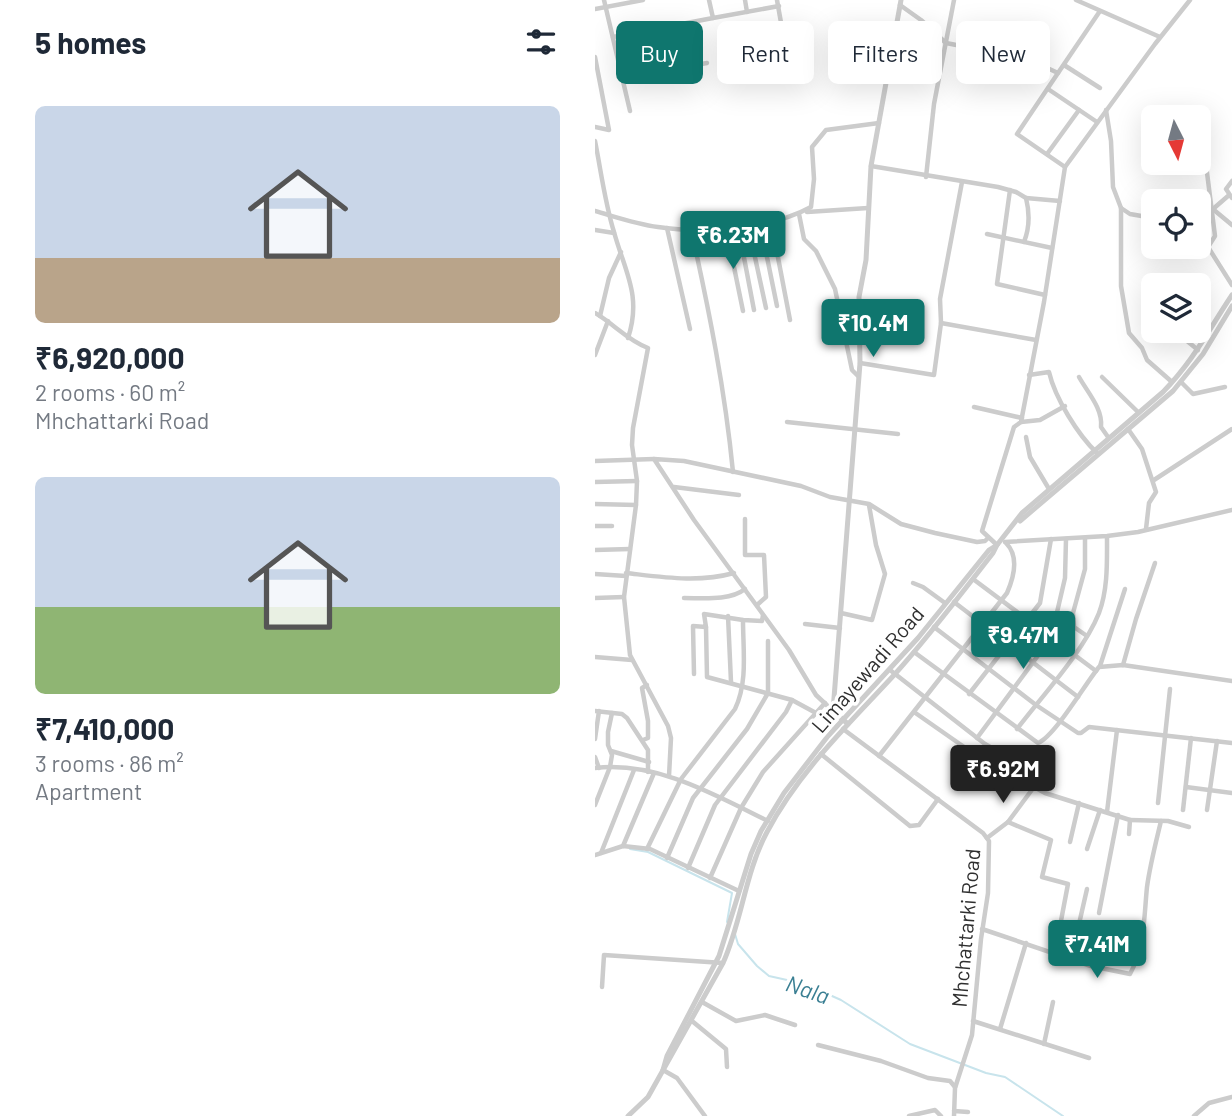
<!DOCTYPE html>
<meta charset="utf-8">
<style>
:root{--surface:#fff;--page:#f6f6f7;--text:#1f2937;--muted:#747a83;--accent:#0f766e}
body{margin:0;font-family:Barlow,sans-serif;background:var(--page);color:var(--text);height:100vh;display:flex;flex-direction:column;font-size:26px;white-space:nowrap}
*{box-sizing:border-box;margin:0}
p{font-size:23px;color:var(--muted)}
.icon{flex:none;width:38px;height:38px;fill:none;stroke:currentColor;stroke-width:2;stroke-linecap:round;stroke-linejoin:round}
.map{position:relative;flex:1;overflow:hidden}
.drawer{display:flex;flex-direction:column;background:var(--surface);width:595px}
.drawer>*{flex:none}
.banner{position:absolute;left:21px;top:21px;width:511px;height:63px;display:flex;gap:14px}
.needle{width:46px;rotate:174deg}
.tools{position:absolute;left:546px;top:105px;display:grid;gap:14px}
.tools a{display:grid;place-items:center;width:70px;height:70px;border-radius:10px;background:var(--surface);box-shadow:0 7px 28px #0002;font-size:35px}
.price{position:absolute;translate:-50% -60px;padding:0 16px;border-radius:7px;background:var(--accent);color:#fff;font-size:23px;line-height:46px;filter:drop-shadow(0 2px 4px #0008)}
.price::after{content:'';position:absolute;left:50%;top:42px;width:21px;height:16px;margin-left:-10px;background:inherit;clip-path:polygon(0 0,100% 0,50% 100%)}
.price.selected{background:#222;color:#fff}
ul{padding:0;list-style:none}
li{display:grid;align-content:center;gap:14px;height:371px;padding:0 35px}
li span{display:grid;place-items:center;height:217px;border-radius:10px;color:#555}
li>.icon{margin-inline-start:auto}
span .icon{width:126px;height:126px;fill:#fffc;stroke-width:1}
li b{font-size:30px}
h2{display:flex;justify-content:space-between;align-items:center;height:84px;padding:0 35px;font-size:30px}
.pill{padding:0 24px;border-radius:10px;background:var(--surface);box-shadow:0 7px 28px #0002;font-size:24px;line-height:63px}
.pill.selected{background:var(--accent);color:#fff}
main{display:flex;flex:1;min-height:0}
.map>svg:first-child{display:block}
</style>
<main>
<section class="drawer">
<h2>5 homes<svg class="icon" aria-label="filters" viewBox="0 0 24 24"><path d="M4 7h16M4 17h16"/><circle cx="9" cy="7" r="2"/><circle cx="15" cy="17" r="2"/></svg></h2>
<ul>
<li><span style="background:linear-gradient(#c9d6e8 70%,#b9a48a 0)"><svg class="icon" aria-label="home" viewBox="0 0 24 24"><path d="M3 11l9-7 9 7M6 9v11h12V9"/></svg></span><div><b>₹6,920,000</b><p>2 rooms · 60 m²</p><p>Mhchattarki Road</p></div></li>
<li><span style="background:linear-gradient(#c9d6e8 60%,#8fb573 0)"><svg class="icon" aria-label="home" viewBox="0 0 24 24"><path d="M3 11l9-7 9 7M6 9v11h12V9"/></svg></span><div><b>₹7,410,000</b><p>3 rooms · 86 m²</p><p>Apartment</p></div></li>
</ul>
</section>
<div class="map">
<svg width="637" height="1116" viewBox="0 0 637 1116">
<rect width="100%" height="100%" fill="#fff"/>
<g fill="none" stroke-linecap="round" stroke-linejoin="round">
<!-- stream -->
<g stroke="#c8e4ec" stroke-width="2">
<polyline points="35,849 53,852 137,893 132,922"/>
<polyline points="140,934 143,944 162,966 174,976 210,984 246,1000 315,1044 391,1073 410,1077 468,1116"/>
</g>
<!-- minor -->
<g stroke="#ccc" stroke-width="4.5">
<polyline points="9,0 35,111"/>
<polyline points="114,0 118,18 184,6"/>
<polyline points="150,0 152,12"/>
<polyline points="182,0 193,62"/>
<polyline points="481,0 565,37"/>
<polyline points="305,5 326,20 351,43 433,59 463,73 422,134 470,167"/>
<polyline points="0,9 48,0"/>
<polyline points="18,37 118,18"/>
<polyline points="0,57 14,130 0,127"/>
<polyline points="469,65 505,88"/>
<polyline points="463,73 505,11"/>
<polyline points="27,78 112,63"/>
<polyline points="453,89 502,122"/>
<polyline points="511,110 516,141 518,187 526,208 535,214 558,218"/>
<polyline points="606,125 620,236 613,247"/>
<path d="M0 141C6 171 10 203 19 232 30 272 47 296 33 338"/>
<polyline points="452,154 484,110"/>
<path d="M276 166 403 187 421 192 431 198C435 214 435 227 429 242"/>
<polyline points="331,177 339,104 359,0"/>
<polyline points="637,181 631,189 637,198"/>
<polyline points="415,190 402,284 450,295"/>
<polyline points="431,198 465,201"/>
<polyline points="526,208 526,286 534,333 547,348 552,360 577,382"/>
<polyline points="604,210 618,209 633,196"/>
<polyline points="619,210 637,225"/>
<path d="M0 211C21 217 41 224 63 227 108 234 176 229 216 207L219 179 217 147 231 130 284 123"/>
<polyline points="212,212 273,208"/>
<polyline points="204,214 209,239 221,251 240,289 257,370 263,376"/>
<polyline points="176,221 195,320"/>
<polyline points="165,223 182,306"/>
<polyline points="153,225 171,308"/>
<polyline points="143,226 159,310"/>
<polyline points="72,228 95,329"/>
<polyline points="131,228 148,311"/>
<path d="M96 229C114 310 130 390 138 472"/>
<polyline points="0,230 19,233"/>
<polyline points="392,234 457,248"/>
<polyline points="604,242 613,247 637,285"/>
<polyline points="557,310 558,312"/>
<path d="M0 313C19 324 32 340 53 348L38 428 37 445 42 481 41 505 29 597 35 655 73 726 76 738 74 776"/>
<polyline points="5,316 14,278 26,252"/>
<polyline points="346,323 441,340"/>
<polyline points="580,331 603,350"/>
<polyline points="0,355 13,321"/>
<polyline points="265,363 339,375 346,323 345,299 367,182"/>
<path d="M434 375 454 372C460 398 483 435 502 453"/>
<path d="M484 377C493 393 508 409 506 427L513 437"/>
<polyline points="507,377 543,412"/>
<polyline points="586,382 598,394 630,387"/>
<polyline points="379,407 427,418"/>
<polyline points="192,422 303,434"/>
<polyline points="426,422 445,420 470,406"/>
<polyline points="533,429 547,449 561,492 554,503 551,529"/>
<polyline points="431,437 435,457 454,489"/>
<polyline points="0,461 59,459"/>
<polyline points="559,480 637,429"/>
<polyline points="0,482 42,481"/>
<polyline points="79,487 144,495"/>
<polyline points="0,504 41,505"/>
<polyline points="150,519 150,555 169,555 171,597 162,605"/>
<polyline points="0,526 17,526"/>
<polyline points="490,539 490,569 478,613 479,627 492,636"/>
<polyline points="410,542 512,536 543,532 637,510"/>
<polyline points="402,545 387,531 419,427 426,422 449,302 470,167 560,44 595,0"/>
<polyline points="0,550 35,549"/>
<path d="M31 573C67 577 103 583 139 573"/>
<polyline points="0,574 31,576"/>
<polyline points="378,579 501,671"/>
<polyline points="318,583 328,587 350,603"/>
<polyline points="0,598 29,597"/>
<path d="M89 598C108 598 135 601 150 589"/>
<polyline points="359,602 483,697"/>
<polyline points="246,613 277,620 290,574 281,545 274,505"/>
<polyline points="133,616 136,682"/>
<polyline points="210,624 245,628"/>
<polyline points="111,627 112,677 197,700 221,713"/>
<polyline points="339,627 441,705 483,733 486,733 494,727 637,743"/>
<path d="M319 652 443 743C460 736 490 684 504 667L528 665 637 681"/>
<polyline points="0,657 37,660"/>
<polyline points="528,665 541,619 560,563"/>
<polyline points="505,666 530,589"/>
<polyline points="295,670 390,744 416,759 431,772 439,787 450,793 535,820 534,834"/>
<polyline points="99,674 98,626 111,627 109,614 148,620 167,621 168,615"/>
<polyline points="374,694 445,603 456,539"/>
<polyline points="0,711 27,714 32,718 53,750 53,772"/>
<polyline points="238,711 221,695 194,650 99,520 59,459 89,461 206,486 235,497 274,504 306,524 340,533 382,542 390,541 393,538"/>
<polyline points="319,712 382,756"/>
<polyline points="248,729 388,833 394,841 393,893 386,939 377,1035 360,1088 359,1116"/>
<path d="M422 729C447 696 489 651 504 613 513 589 512 562 512 537"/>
<polyline points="382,738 456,638 470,578 471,539"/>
<polyline points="0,739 4,711"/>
<polyline points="48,740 53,738 53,721 47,688 52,685"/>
<polyline points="16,751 54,762"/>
<polyline points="226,754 315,826 324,825 343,799"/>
<path d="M284 756 412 593C419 577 424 556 411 543"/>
<polyline points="0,757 4,768"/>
<path d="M0 768C62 761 120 795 173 821"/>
<polyline points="591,787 637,793"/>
<polyline points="563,803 575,689"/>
<polyline points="0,805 15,767 17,755 13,745 13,732 17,713"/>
<polyline points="588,810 596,738"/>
<polyline points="612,810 622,741"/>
<polyline points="512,812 522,730"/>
<polyline points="535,820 573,821 594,827"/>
<polyline points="413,822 456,840 447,877 473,884 465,926"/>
<polyline points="392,838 413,822 439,787"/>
<polyline points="475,842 484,803"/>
<polyline points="28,846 59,773"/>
<path d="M52 849 86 779 140 709C153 682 148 650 148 620"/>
<polyline points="492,849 505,810"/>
<polyline points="6,853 39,770"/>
<polyline points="0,855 28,846 55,849 144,891"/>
<polyline points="72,858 98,798 152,729 173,693 173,641"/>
<polyline points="93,868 120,805 191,712 197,700"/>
<polyline points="115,878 146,808 168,772 230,703"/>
<polyline points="504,913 523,815"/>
<path d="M387 929 496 966 535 974C550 947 549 916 552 887 555 865 561 842 566 821"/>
<polyline points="476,959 492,889"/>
<polyline points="7,987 9,955 128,963"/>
<polyline points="107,1002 141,1021 170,1015 200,1025"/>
<polyline points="97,1021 131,1049 132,1067"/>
<polyline points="378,1021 494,1058"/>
<polyline points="405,1029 431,943"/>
<polyline points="449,1044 458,1002"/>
<polyline points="223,1045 286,1061 333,1078 355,1081 360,1087"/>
<polyline points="68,1070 82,1078 110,1116"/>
<polyline points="359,1111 373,1112"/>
<polyline points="314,1116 340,1110 346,1116"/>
<polyline points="599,1116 614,1103 637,1097"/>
</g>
<!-- tertiary -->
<g stroke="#ccc" stroke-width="5">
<polyline points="425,521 578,391 608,354 637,306"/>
<polyline points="253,724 238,711 265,363 264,297 271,260 276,166 306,0"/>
<path d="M68 1070 72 1056 124 956 156 854 166 831 189 793 233 736 323 638 394 550 402 545 427 513 568 392C599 360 613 331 637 295"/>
<path d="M33 1116 53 1097 128 963C147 921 150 873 172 832 204 771 254 724 300 674 335 635 366 594 398 553L402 545"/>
</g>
</g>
<g text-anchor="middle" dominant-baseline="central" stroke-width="7" stroke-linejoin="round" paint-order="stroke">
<!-- street labels -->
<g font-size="21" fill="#2f2f2f" stroke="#fff">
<text transform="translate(272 669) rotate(-49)">Limayewadi Road</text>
<text transform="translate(370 928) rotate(-85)">Mhchattarki Road</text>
</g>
<!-- water labels -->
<g font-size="23" font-style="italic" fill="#3a7f93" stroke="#fff">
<text transform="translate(213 989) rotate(19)">Nala</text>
</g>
</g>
</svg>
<div class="tools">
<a><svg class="needle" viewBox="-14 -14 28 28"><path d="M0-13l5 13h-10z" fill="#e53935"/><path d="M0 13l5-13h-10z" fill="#747a83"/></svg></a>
<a><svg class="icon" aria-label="locate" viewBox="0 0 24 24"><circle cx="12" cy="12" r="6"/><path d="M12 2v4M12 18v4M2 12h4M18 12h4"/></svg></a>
<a><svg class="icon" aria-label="layers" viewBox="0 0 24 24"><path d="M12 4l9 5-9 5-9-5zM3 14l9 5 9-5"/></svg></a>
</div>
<b class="price" style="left:138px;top:271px">₹6.23M</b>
<b class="price" style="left:278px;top:359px">₹10.4M</b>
<b class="price" style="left:428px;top:671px">₹9.47M</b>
<b class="price selected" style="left:408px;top:805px">₹6.92M</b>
<b class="price" style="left:502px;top:980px">₹7.41M</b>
<div class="banner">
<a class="pill selected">Buy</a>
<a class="pill">Rent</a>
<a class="pill">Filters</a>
<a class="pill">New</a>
</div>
</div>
</main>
